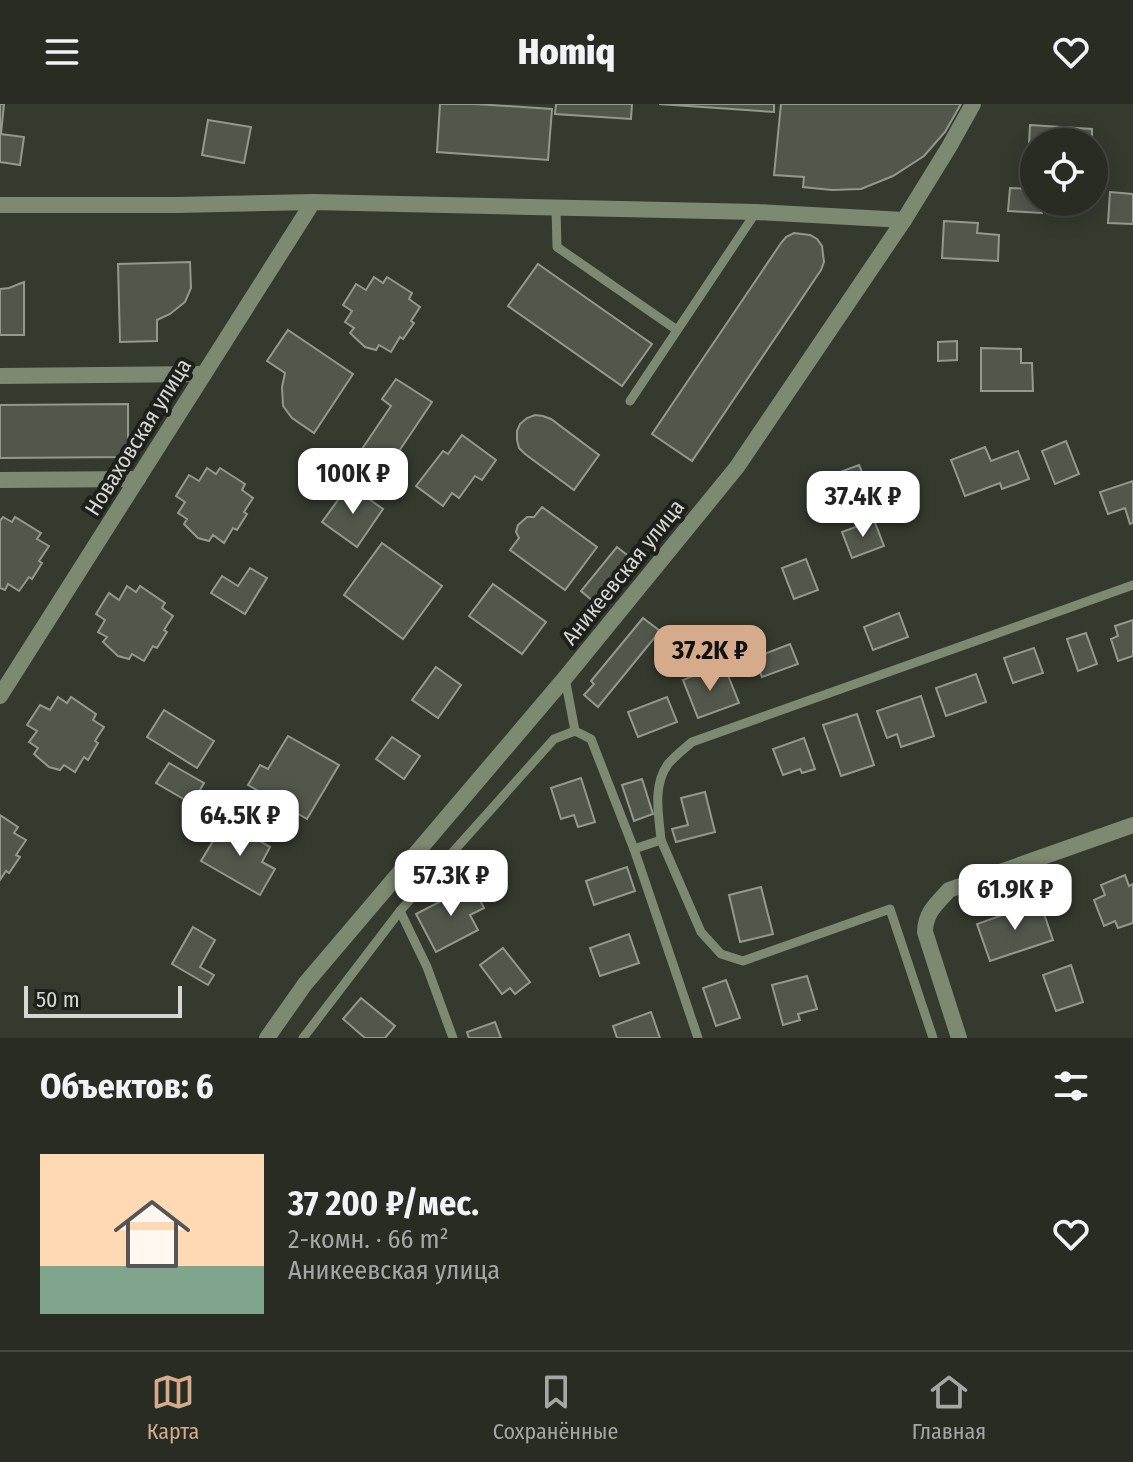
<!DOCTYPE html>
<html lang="ru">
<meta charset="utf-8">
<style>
:root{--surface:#282c23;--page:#343830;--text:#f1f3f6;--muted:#a5a7a6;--line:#444841;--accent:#d6ab8b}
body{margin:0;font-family:"Fira Sans Condensed",sans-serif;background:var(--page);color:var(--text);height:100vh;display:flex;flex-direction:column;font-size:30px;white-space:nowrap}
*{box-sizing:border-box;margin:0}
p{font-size:26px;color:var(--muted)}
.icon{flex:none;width:44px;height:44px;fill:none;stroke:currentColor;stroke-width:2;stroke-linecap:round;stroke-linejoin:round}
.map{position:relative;height:934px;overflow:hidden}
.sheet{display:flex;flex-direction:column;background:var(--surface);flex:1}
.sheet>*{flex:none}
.buttons{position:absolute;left:1020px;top:24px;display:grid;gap:16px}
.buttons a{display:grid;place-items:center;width:88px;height:88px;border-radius:50%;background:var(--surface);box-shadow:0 4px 20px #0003,0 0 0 2px var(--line);font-size:40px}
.scale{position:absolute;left:24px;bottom:20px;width:158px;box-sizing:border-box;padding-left:8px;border:4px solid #d6d9d3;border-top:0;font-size:22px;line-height:28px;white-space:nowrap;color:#d6d9d3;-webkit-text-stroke:6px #1d201b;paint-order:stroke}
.price{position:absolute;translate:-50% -68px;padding:0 18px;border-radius:16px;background:#fff;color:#222;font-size:26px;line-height:52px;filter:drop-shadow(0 2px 4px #0008)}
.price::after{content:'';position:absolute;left:50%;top:48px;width:24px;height:18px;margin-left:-12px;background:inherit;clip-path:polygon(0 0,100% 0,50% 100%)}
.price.on{background:var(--accent);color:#111}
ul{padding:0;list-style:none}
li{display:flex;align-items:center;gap:24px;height:200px;padding:0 40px}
li span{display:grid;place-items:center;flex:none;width:224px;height:160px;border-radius:0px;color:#555}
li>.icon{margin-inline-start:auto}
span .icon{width:96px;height:96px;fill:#fffc;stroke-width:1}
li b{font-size:34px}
h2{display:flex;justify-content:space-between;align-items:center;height:96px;padding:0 40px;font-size:34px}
header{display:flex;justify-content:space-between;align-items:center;height:104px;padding:0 40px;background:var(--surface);font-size:36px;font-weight:800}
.menu{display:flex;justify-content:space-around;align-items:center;height:112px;border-top:2px solid var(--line);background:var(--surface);font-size:22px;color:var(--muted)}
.menu a{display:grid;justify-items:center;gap:4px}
.menu .on{color:var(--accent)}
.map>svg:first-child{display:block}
</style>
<header><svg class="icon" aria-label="menu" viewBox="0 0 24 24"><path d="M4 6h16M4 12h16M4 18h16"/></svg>Homiq<svg class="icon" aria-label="heart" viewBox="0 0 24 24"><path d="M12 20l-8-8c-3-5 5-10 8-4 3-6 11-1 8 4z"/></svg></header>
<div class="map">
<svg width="1133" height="934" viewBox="0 0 1133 934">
<rect width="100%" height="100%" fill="#353a2f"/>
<!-- building -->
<g fill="#52574c" stroke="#93998d" stroke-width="2">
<polygon points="0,0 4,0 1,30 24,33 20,61 0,58"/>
<polygon points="440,0 476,0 552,5 548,56 437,48"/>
<polygon points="556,0 632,0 631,15 555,10"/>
<polygon points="659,0 774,0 774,8"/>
<polygon points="781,0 961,0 945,28 924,52 893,72 861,85 832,86 803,83 804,73 774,71"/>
<polygon points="208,16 251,23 244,59 202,51"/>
<polygon points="1030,21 1092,25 1092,38 1034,38 1034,76 1027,76"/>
<polygon points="1010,84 1034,85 1034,98 1042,98 1042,109 1008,107"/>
<polygon points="1110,88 1133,90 1133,120 1108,119"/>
<polygon points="944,117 978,119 977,129 999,131 998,157 942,154"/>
<polygon points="794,129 810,131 817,135 822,142 824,158 821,166 692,357 652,330 781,139 786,133"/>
<polygon points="190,158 191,184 185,198 170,210 157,216 157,237 120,238 118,160"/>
<polygon points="538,160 652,240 622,282 508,202"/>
<polygon points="374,173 383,179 387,173 412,189 409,195 420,203 411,217 414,219 403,235 400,233 391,248 379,241 376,246 365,243 350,229 354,224 345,218 352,207 343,201 356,180 366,186"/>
<polygon points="24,178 24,231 0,231 0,185 9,184"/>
<polygon points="288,226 353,270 314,329 292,314 283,302 282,283 285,269 267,257"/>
<polygon points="957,237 957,256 938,257 938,238"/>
<polygon points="981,244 1021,245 1021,259 1032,259 1033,287 981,287"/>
<polygon points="396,275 432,298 387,365 360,348 391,302 382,295"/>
<polygon points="128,300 128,353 0,354 0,301"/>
<polygon points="535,311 543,312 551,315 599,351 574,386 525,350 519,344 517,336 517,327 520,320 527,314"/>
<polygon points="462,331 496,356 482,376 475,372 459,394 452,389 443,402 416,382 443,347 448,350"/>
<polygon points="1066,337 1079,370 1055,380 1042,347"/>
<polygon points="985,343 991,357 1018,347 1029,375 1002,385 1000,379 965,392 951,356"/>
<polygon points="859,361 869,385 838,397 829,372"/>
<polygon points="207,364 216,370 220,364 245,380 242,386 253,394 244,408 247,410 237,426 233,424 224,439 213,431 209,437 198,434 184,420 187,415 178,409 185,398 176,392 189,371 199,377"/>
<polygon points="1133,377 1133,419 1130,420 1125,404 1108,410 1100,388"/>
<polygon points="349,381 383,405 357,443 322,418"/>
<polygon points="542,403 597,443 565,486 510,446 519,434 516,428 518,421 527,413 534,413"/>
<polygon points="3,413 12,418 15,413 41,429 37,435 49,442 39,457 42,459 32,475 29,473 19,487 8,480 5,486 0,484 0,417"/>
<polygon points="874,416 884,442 852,454 842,428"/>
<polygon points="382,439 442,482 403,535 344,491"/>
<polygon points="617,443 636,458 600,503 581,487"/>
<polygon points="806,455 818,486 794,495 782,464"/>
<polygon points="250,464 267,474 245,510 211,489 222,472 238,482"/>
<polygon points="493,480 546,518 522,550 469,512"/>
<polygon points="127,482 136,488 140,482 165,499 162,504 173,512 164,526 167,528 157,544 153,542 144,557 132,550 129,555 118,552 103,538 107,533 98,528 105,516 96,510 109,489 119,496"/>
<polygon points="899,509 908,533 873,546 864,523"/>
<polygon points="643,514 660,527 598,603 584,591 594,580 591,577"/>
<polygon points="1133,516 1133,552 1118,557 1111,535 1118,532 1115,522"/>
<polygon points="1086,529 1097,560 1078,567 1067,535"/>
<polygon points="790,540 798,560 762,573 754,554"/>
<polygon points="1034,544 1043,569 1013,579 1004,554"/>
<polygon points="436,563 461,581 438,614 412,596"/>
<polygon points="704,567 707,576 727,569 739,599 698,614 683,576"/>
<polygon points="976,570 986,598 946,612 936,584"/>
<polygon points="921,592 934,632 901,643 897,630 887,634 877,607"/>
<polygon points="58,593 67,599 71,593 96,610 93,616 104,623 95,637 98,639 88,656 84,653 75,668 64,661 60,666 49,663 34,650 38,644 29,638 37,627 27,621 40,601 50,606"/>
<polygon points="667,593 677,618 638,633 628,608"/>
<polygon points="164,606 214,637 197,664 147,633"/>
<polygon points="857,610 874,661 841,672 823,621"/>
<polygon points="288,632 339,661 307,715 248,681 260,661 268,665"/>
<polygon points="392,633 420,652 404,675 376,655"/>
<polygon points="804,634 815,665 802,669 800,665 783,671 773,645"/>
<polygon points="169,659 204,679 192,700 156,679"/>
<polygon points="581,674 595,718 578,723 574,711 561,715 551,684"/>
<polygon points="642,675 653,710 634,717 622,681"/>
<polygon points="705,688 715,728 676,738 672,725 688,721 681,694"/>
<polygon points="0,711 18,723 14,729 26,736 16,751 20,753 9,769 6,767 0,776"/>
<polygon points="225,717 270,743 262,758 275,765 260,791 201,757"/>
<polygon points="627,763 635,787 594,801 586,777"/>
<polygon points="1125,771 1129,782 1133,780 1133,819 1118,824 1115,817 1104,822 1094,796 1105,791 1101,781"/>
<polygon points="472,781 484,804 470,811 478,826 436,848 416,810"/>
<polygon points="761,783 773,830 740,838 729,791"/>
<polygon points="1040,798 1053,836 990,857 977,820"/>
<polygon points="193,823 215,836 200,863 214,871 208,881 172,860"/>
<polygon points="629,830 639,859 600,872 590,844"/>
<polygon points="503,844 530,878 515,890 510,884 502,890 480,861"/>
<polygon points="1071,861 1083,898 1056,907 1043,871"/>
<polygon points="807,872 817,905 798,910 800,916 783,921 772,881"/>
<polygon points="726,876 740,914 716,922 703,884"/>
<polygon points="361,894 395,922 385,934 365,934 343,915"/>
<polygon points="651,908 660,934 617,934 613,922"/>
<polygon points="495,918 501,934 469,934 467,928"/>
</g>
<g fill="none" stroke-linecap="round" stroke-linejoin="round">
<!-- lane -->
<g stroke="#7e8972" stroke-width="9">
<polyline points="556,104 557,143 677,226"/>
<polyline points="630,297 756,108"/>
<polyline points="575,627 591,635 634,745 698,934"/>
<polyline points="661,736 701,828 721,850 743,857 890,805 933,934"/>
<path d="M634 745 661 736C659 712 652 682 668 660 675 652 684 645 692 638L1133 481"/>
<polyline points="400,807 427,863 453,934"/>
<polyline points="303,934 400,807 554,635 575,627 565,574"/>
</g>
<!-- street -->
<g stroke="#7e8972" stroke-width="16">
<polyline points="0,101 176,101 313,98 756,108 904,116"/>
<polyline points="0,272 204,270"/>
<polyline points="0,376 138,375"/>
<polyline points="0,592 313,98"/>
<polyline points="267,934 305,880 565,574 737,363 904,116 949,43 973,0"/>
<path d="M959 934 925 828C925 809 937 799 949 786L1133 721"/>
</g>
</g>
<g text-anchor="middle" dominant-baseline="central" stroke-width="8" stroke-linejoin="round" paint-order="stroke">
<!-- street labels -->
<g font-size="22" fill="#d6d9d3" stroke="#1d201b">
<text transform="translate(138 333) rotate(-58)">Новаховская улица</text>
<text transform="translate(623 468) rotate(-51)">Аникеевская улица</text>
</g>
</g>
</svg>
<div class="buttons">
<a><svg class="icon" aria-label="locate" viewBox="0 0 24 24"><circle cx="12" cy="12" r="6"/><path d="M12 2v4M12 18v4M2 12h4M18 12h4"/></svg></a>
</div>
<div class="scale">50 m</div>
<b class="price" style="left:353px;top:412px">100K ₽</b>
<b class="price" style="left:863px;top:435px">37.4K ₽</b>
<b class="price on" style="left:710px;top:589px">37.2K ₽</b>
<b class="price" style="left:240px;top:754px">64.5K ₽</b>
<b class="price" style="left:451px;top:814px">57.3K ₽</b>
<b class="price" style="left:1015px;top:828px">61.9K ₽</b>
</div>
<section class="sheet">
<h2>Объектов: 6<svg class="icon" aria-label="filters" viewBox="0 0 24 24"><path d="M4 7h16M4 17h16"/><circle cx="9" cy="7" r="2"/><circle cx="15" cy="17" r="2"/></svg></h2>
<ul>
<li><span style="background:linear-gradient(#ffd9b3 70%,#7fa58c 0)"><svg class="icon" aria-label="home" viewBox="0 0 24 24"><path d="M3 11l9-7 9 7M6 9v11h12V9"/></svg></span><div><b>37 200 ₽/мес.</b><p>2-комн. · 66 m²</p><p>Аникеевская улица</p></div><svg class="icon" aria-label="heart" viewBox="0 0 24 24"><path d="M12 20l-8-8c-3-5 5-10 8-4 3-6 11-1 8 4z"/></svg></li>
</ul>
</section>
<nav class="menu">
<a class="on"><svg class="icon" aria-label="map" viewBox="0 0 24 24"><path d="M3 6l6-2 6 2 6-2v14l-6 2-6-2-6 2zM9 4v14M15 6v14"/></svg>Карта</a>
<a><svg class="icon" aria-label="saved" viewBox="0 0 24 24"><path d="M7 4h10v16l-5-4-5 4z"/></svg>Сохранённые</a>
<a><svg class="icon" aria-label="home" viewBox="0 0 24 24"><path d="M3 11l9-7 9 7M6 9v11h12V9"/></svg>Главная</a>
</nav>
